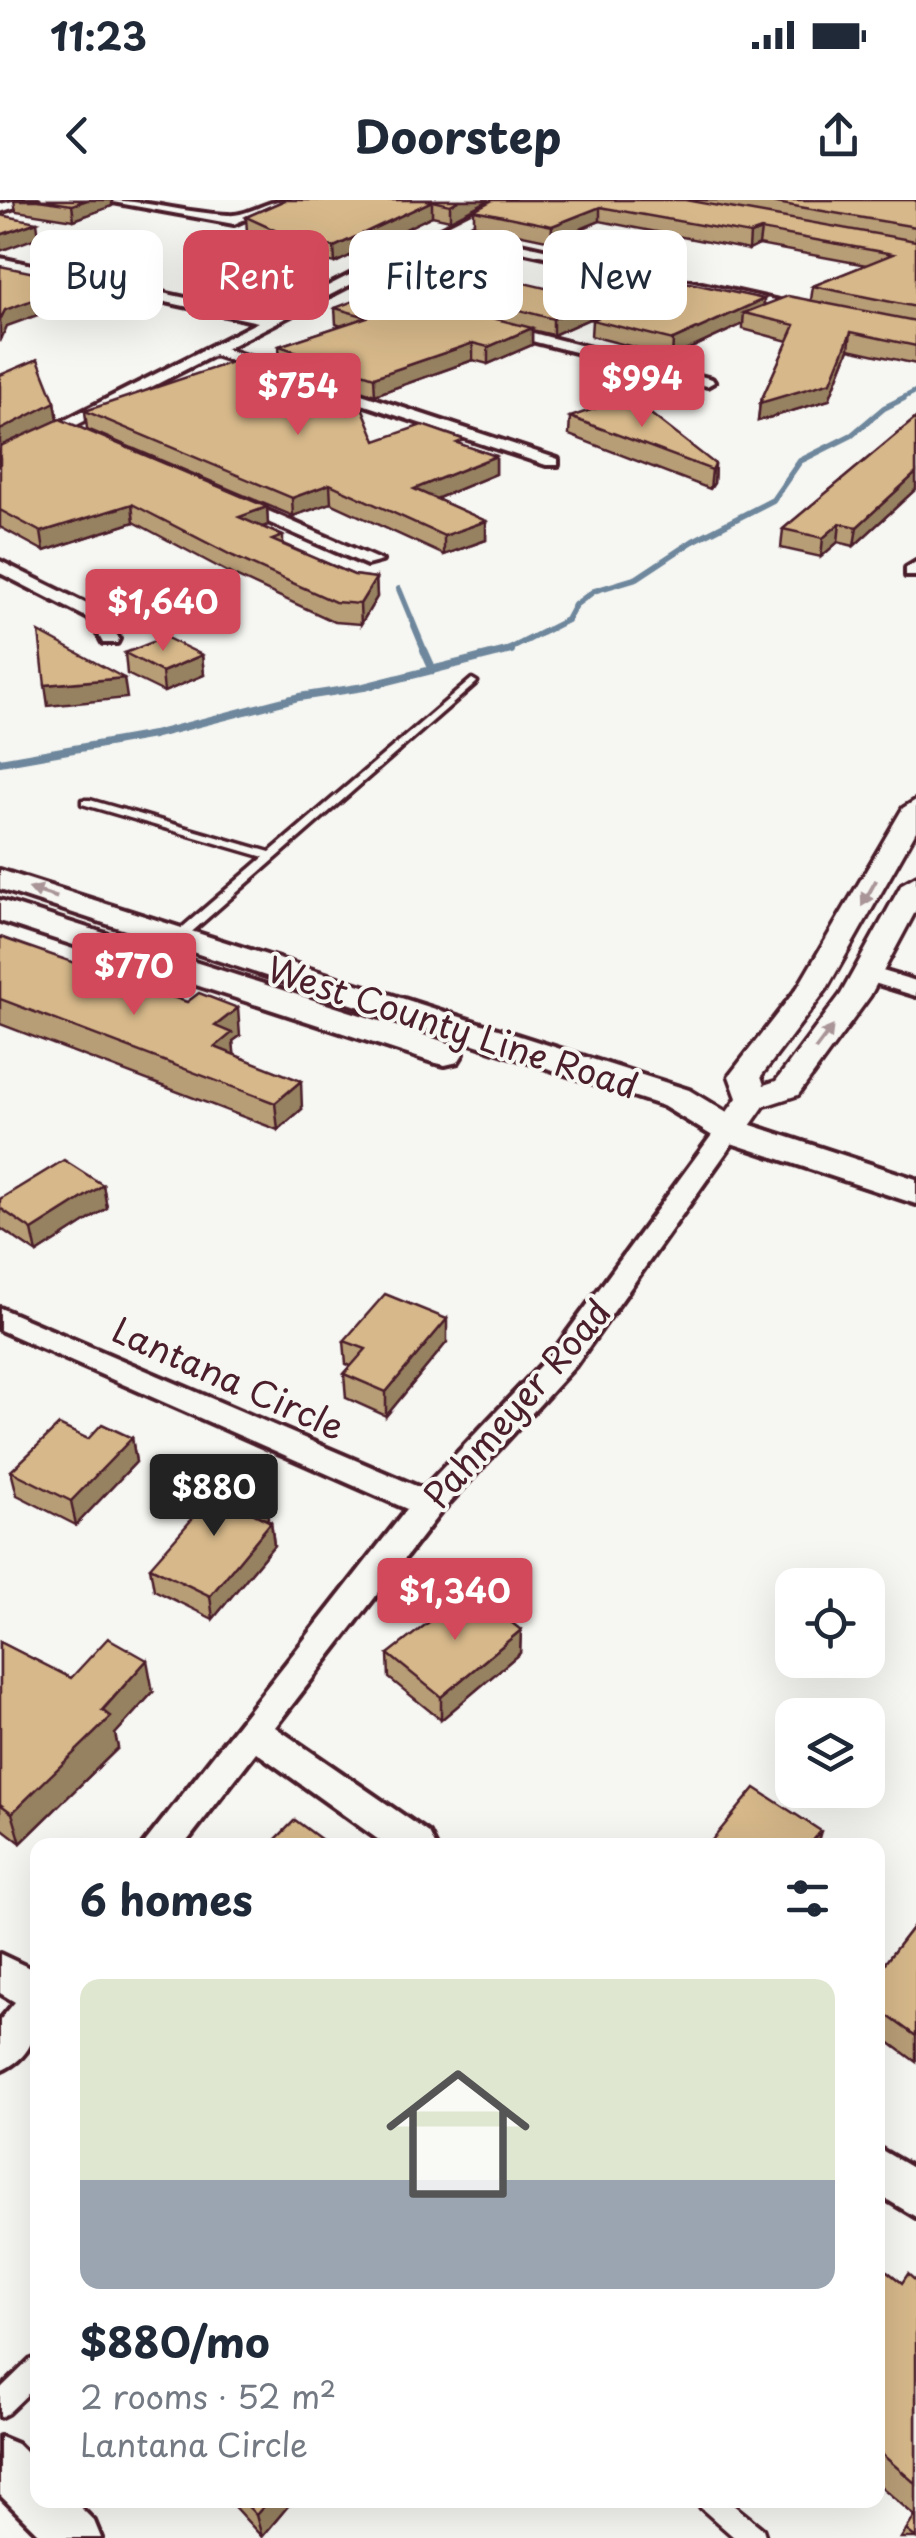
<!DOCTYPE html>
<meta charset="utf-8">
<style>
:root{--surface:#fff;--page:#f6f6f7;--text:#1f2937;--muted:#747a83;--line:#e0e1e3;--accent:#d1495b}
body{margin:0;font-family:"Playpen Sans",sans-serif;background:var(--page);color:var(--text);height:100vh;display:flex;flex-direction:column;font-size:38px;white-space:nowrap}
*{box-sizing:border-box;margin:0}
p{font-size:32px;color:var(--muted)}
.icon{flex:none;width:55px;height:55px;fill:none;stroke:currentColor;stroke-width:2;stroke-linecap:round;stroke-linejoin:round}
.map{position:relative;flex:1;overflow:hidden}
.side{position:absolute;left:30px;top:1638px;width:855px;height:670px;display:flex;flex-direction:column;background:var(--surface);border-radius:20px;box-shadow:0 10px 40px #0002}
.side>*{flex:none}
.top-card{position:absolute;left:30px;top:30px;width:858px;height:90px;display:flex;gap:20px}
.buttons{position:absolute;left:775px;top:1368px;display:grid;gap:20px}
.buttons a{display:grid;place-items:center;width:110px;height:110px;border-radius:20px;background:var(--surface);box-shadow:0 10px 40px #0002;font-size:50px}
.price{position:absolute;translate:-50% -85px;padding:0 22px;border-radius:10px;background:var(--accent);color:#fff;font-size:32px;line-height:65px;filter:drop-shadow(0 2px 5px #0008)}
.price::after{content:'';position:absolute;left:50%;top:60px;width:30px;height:22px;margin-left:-15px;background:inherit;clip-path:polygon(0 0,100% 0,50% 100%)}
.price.current{background:#222;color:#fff}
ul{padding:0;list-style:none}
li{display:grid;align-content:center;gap:20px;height:530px;padding:0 50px}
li+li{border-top:2px solid var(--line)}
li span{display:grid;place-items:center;height:310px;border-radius:20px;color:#555}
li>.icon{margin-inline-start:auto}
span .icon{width:180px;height:180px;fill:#fffc;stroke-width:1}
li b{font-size:42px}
h2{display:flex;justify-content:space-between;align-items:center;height:120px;padding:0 50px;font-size:42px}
.pill{padding:0 35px;border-radius:20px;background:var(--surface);box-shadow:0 10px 40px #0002;font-size:35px;line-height:90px}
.pill.current{background:var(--accent);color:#fff}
.status{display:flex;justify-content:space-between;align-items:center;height:70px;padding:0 50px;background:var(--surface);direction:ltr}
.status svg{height:28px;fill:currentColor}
header{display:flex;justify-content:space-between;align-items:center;height:130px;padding:0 50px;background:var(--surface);font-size:45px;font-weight:700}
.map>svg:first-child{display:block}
</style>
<div class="status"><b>11:23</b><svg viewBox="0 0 49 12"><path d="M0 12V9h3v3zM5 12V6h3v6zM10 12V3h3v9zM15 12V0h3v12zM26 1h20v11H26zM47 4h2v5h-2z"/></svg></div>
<header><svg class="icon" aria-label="back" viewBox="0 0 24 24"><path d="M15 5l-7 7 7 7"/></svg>Doorstep<svg class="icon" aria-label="share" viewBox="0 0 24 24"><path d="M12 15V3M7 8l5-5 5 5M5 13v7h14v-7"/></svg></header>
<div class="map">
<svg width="916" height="2338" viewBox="0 0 916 2338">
<rect width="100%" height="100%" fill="#f6f6f2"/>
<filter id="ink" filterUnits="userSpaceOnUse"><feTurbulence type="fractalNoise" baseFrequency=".01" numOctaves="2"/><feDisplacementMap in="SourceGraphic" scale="20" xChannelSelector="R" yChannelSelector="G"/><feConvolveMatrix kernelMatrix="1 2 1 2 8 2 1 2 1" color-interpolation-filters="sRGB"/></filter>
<g filter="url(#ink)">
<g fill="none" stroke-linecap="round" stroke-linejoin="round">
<!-- stream-far2 -->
<polyline stroke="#6e879c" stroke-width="5" points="899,200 916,191"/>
<!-- stream-far1 -->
<g stroke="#6e879c" stroke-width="6">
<polyline points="399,389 425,452"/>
<polyline points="504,452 567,420 575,405 594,391 637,378 693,341 773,300 800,261 852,235 884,208 904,198"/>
</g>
<!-- stream -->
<g stroke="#6e879c" stroke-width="8">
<polyline points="424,450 433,470"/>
<polyline points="0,562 153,535 299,497 364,487 511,450"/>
</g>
<!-- service casing -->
<g stroke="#4a1f2b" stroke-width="7">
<g id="service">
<polygon points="472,479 477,482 475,484 155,764 147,764 147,758 264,657 82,604 82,600 90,600 270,652"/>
<polygon points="38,2157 38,2184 8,2213 0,2217 0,2189 30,2160"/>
<polygon points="697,2300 727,2300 763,2329 766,2338 735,2338 701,2308"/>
</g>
</g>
<!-- minor casing -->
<g stroke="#4a1f2b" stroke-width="8">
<g id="minor">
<polygon points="18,0 38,0 0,12 0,4"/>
<path d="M102 0C145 0 185 13 228 15 248 17 266 0 288 0L234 24Z"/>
<polygon points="497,0 512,0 457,30 820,110 813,114 447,35 225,149 558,259 558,265 546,265 214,155 0,264 0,253 258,122 0,66 0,58 269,116"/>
<polygon points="494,123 712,179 714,182 707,186 489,130 489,124"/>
<polygon points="224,297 236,297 382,361 367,365 224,303"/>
<polygon points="0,361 103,412 119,439 117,443 103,443 90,419 0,373"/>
<polygon points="916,362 916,376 906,376 906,368"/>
<polygon points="869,767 916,781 916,796 861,779 857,774 861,769"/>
<polygon points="729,922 742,930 575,1166 439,1314 275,1527 429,1633 435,1645 386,1645 256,1552 184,1645 143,1645 407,1309 0,1130 0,1108 423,1289 553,1152 720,924"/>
<path d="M0 1754 38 1772C38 1812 44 1853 0 1871V1820L15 1802 0 1793Z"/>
<polygon points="878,1948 916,1970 916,2017 878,1994"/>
<polygon points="0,2237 17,2244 38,2265 38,2300 73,2300 94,2321 101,2338 43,2338 0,2295"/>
</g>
</g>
<!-- tertiary casing -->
<g stroke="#4a1f2b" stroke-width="7">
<polygon id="tertiary" points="916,600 916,631 826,790 761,876 764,885 776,881 841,794 902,684 916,676 916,710 870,796 798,895 764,906 750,926 726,926 722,919 737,898 729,876 798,787 903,608"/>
</g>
<!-- secondary casing -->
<g stroke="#4a1f2b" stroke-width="8">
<g id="secondary">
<polygon points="0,670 689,890 742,922 916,979 916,1004 716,938 663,906 0,689"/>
<polygon points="0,700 458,846 463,854 458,862 445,865 432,862 0,721"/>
</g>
</g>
<!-- service -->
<use href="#service" fill="#f6f6f2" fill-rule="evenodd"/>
<!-- minor -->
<use href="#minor" fill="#f6f6f2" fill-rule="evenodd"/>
<!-- tertiary -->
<use href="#tertiary" fill="#f6f6f2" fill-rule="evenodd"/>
<!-- secondary -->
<use href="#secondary" fill="#f6f6f2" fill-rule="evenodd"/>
</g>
<!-- wall -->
<g fill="#b89e77" stroke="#4a1f2b" stroke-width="2.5">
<polygon points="14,0 112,0 112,6 74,20 16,11"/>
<polygon points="285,0 489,0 450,20 432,16 335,63 297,55 247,32 246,17"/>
<polygon points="493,0 916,0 916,164 849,149 829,200 758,221 760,203 788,141 743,129 743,124 672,157 591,136 592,120 764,99 764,105 811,100 813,86 866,65 759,45 749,50 600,21 551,41 474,25 474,10"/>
<polygon points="407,80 596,116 553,135 532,130 532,145 488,164 473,160 375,195 280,163 279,146 341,126 336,124 335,108 407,96"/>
<polygon points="0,175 55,202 58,220 267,307 268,325 263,327 283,336 283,344 354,375 376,378 377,397 361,424 335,422 235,376 134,322 44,351 0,327"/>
<polygon points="348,186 349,198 376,241 465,246 496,256 496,274 436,299 486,321 486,340 444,355 331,303 293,316 87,229 85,211"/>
<polygon points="570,217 715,264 714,283 710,289 569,235"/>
<polygon points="916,218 916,289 854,346 838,342 821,357 781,348 783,329"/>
<polygon points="125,453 202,455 204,475 164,492 127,474"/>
<polygon points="0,737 240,836 233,841 234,854 302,909 278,930 0,824"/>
<polygon points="103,985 107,1008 37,1053 0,1028 0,999"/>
<polygon points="344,1141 447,1142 386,1216 346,1198 344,1174 351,1166 346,1164"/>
<polygon points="132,1238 136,1262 76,1325 17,1295 11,1271 88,1239"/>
<polygon points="265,1295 267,1320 271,1322 274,1345 213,1419 154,1390 150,1367"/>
<polygon points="521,1430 520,1453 441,1520 389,1478 388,1454"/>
<polygon points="0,1442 71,1478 153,1492 115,1534 118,1548 21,1643 0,1627"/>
<polygon points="916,1723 916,1862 878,1834 878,1772"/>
<polygon points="878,2064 902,2083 916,2081 916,2338 901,2338 915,2316 878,2284"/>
<polygon points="228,2300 293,2300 262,2337"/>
</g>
<!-- shaded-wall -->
<g fill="#968161" stroke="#4a1f2b" stroke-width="2.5">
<polygon points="87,0 112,0 112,6 74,20 72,5"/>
<polygon points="460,0 489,0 450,20 450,5"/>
<polygon points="432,1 432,16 335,63 334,47"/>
<polygon points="600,7 600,21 551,41 552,26"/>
<polygon points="37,22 39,37 0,51 0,35"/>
<polygon points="761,30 759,45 749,50 750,34"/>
<polygon points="64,79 66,89 72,86 74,102 7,126 0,142 0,120 5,110"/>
<polygon points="764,99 763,116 744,113 743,124 672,157 673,140"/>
<polygon points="597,100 596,116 553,135 553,119"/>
<polygon points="532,128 532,145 488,164 488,147"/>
<polygon points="851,132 849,149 829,200 758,221 760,203"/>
<polygon points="473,143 473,160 375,195 374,177"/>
<polygon points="348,186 349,204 332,192"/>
<polygon points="55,202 58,220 0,249 0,230"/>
<polygon points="496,256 496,274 414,308 414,289"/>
<polygon points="715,264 714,283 710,289 712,270"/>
<polygon points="916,273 916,289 854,346 857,327"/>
<polygon points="330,284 331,303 293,316 292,298"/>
<polygon points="132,304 134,322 44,351 41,332"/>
<polygon points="267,307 268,325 240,335 239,317"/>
<polygon points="486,321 486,340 444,355 444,336"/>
<polygon points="840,323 838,342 821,357 823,338"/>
<polygon points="376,378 377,397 361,424 360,404"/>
<polygon points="202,455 204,475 164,492 162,472"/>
<polygon points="124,478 127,498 48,506 45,485"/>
<polygon points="238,808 240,836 233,841 235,860 218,874 215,826"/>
<polygon points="301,881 302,909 278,930 275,903"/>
<polygon points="103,985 107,1008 37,1053 32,1030"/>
<polygon points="447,1119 447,1142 386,1216 386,1192"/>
<polygon points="132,1238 136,1262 76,1325 71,1301"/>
<polygon points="265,1295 268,1318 253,1336 250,1312"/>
<polygon points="271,1322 274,1345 213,1419 210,1396"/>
<polygon points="521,1430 520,1453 441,1520 441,1497"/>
<polygon points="147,1460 153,1492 115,1534 118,1548 21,1643 12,1613"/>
<polygon points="821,1631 817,1645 809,1645"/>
<polygon points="269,2300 293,2300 262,2337 256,2315"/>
</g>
<!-- building -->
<g fill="#d6b88a" stroke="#4a1f2b" stroke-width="2.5">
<polygon points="38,0 87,0 72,5"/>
<polygon points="285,0 460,0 450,5 432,1 334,47 296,40 246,17"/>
<polygon points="493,0 685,0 916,41 916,107 813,86 893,54 761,30 750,34 600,7 552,26 474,10"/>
<polygon points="759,0 916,0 916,27"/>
<polygon points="0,15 37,22 0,35"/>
<polygon points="447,65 597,100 553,119 407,80"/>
<polygon points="0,66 64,79 55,83 72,86 5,110 0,120"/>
<polygon points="680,81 764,99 673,140 592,120"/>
<polygon points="382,90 532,128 488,147 473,143 374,177 279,146 367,117 335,108"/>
<polygon points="788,96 916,121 916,146 851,132 831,182 760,203 795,125 744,113"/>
<polygon points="253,155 348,186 332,192 360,202 376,241 422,225 465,240 457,243 496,256 414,289 486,321 444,336 330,284 292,298 85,211"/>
<polygon points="38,159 55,202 0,230 0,175"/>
<polygon points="629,197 715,264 712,270 570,217"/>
<polygon points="916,218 916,273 857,327 840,323 823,338 783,329"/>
<polygon points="60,219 267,307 239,317 283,336 272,340 354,375 376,378 360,404 335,402 233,356 132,304 41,332 0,310 0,246"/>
<polygon points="39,432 124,478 45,485"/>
<polygon points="165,437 202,455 162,472 125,453"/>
<polygon points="0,737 187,802 199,793 238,808 215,826 232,833 215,847 301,881 275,903 0,799"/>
<polygon points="64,960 103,985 32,1030 0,1008 0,999"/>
<polygon points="385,1094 447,1119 386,1192 344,1174 366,1149 344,1141"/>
<polygon points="102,1224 132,1238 71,1301 11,1271 59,1225 88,1239"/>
<polygon points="228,1278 265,1295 250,1312 271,1322 210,1396 150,1367"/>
<polygon points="470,1390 521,1430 441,1497 388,1454"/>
<polygon points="108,1438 147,1460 102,1510 111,1517 12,1613 0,1604 0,1442 71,1478"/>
<polygon points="755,1588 821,1631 809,1645 708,1645"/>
<polygon points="295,1620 329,1645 270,1645"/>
<polygon points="916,1723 916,1836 878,1809 878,1772"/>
<polygon points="878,2064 902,2083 908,2074 916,2081 916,2284 878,2251"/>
<polygon points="242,2300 269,2300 256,2315"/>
<polygon points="916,2314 916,2338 906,2330"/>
</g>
<!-- one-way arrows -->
<defs><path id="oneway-solid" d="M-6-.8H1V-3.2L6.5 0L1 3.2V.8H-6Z" transform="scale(2.5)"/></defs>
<g fill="#a99598">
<use href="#oneway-solid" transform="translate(43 693) rotate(-162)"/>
<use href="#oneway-solid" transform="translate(869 693) rotate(119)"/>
<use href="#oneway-solid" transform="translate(824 838) rotate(-53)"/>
</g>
</g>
<g text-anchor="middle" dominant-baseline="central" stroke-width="8" stroke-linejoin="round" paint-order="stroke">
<!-- street labels -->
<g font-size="35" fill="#4a1f2b" stroke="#f6f6f2">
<text transform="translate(453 826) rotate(18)">West County Line Road</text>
<text transform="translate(229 1177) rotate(24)">Lantana Circle</text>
<text transform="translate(516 1203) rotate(-49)">Pahmeyer Road</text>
</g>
</g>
</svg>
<div class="buttons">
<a><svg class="icon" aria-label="locate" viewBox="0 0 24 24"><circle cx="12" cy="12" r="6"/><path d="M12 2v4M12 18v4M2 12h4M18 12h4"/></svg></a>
<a><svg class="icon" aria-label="layers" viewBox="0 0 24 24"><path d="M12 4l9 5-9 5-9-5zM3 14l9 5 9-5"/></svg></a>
</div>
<b class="price" style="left:642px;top:230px">$994</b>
<b class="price" style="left:298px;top:238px">$754</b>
<b class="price" style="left:163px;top:454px">$1,640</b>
<b class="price" style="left:134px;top:818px">$770</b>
<b class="price current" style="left:214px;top:1339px">$880</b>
<b class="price" style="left:455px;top:1443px">$1,340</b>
<div class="top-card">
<a class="pill">Buy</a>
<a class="pill current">Rent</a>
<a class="pill">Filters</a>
<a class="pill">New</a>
</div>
<section class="side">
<h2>6 homes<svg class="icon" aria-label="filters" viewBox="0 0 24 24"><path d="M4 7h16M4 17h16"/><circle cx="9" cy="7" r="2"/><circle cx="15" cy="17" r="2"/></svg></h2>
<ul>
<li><span style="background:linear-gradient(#dfe7d0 65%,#9aa5b1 0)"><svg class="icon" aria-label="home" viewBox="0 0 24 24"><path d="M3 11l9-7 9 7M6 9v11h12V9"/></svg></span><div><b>$880/mo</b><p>2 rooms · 52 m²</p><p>Lantana Circle</p></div></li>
</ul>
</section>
</div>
